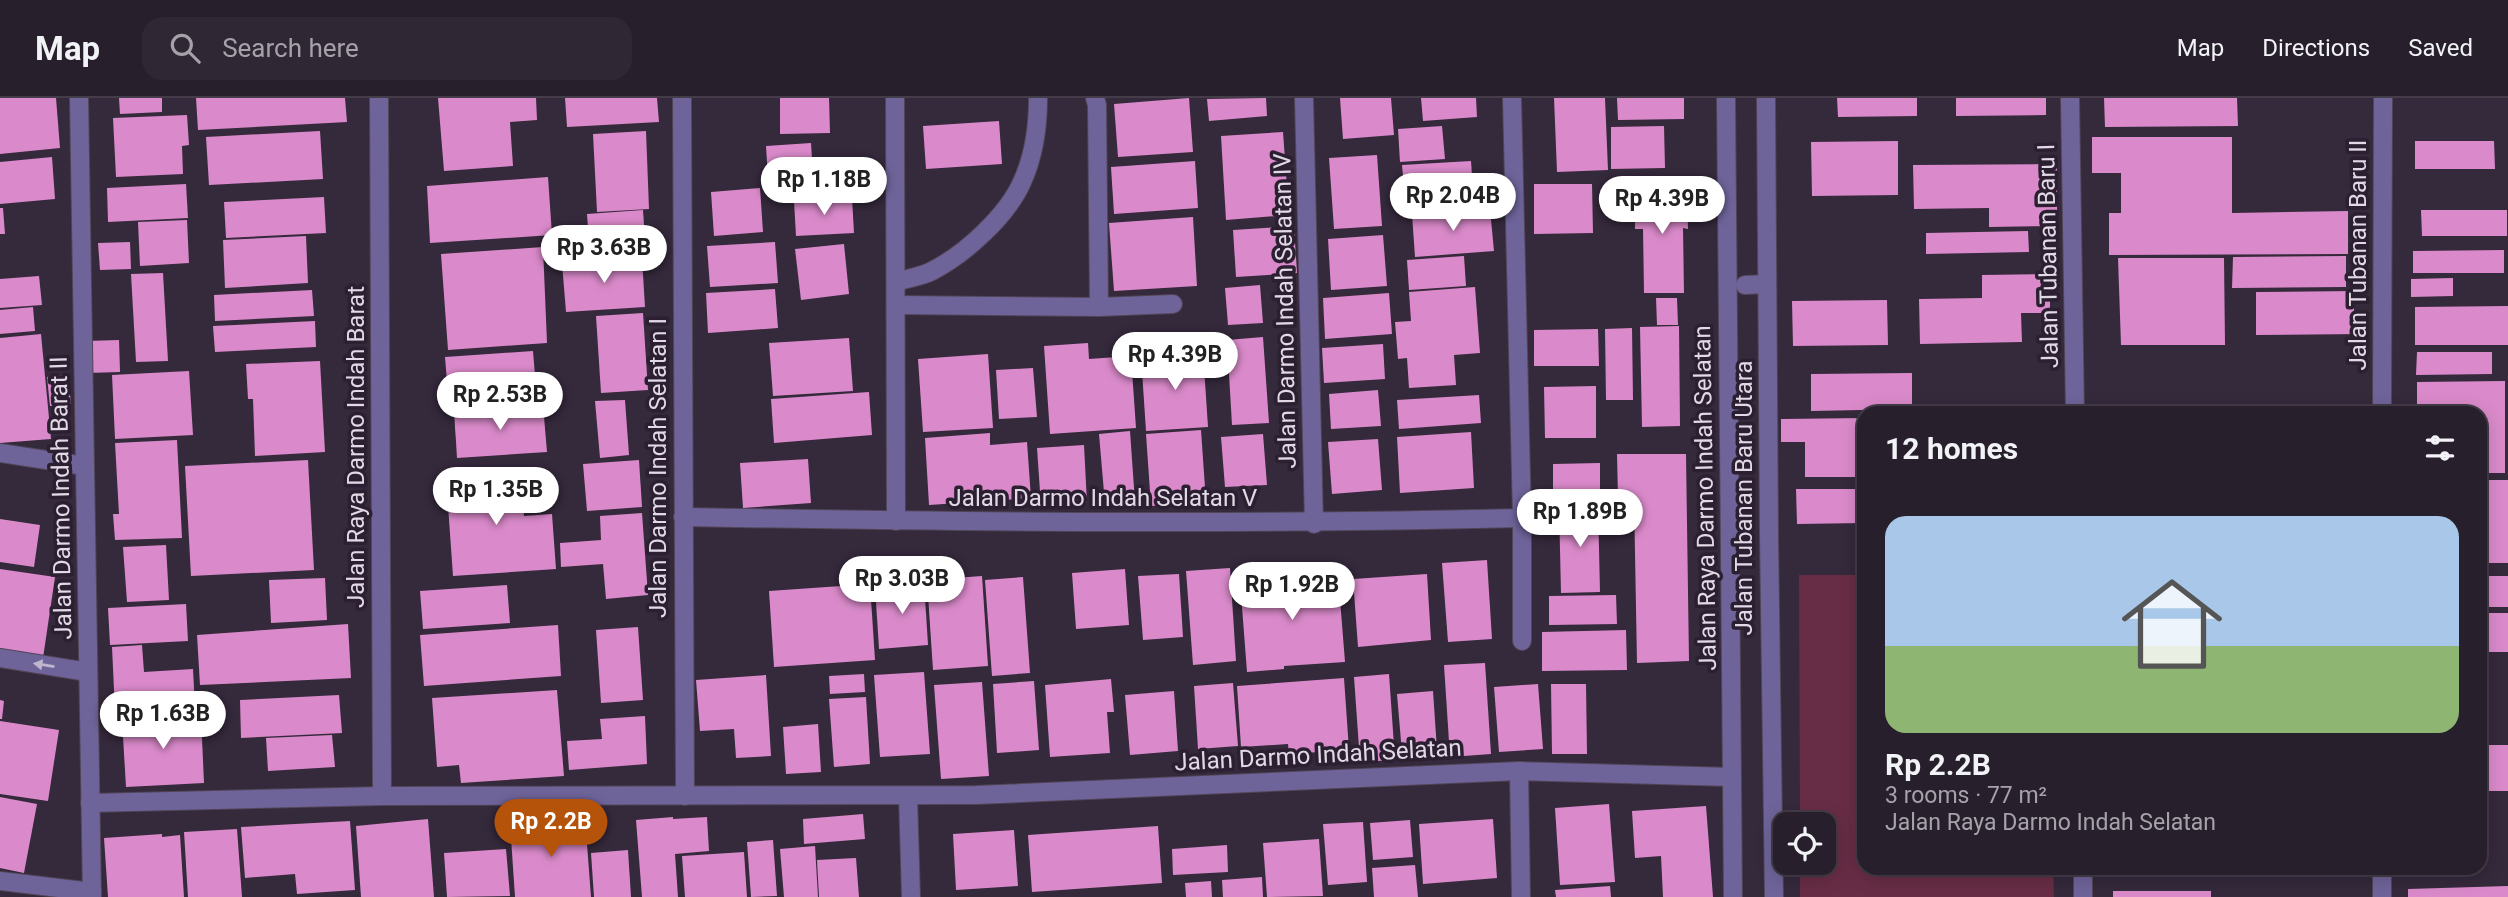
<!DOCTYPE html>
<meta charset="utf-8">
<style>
:root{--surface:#281f2d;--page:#302735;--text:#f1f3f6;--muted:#a5a2aa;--line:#443d49;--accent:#b45309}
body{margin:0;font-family:Roboto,sans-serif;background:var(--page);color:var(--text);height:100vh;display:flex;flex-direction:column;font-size:26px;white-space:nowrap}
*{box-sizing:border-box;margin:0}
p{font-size:23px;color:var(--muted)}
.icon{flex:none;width:38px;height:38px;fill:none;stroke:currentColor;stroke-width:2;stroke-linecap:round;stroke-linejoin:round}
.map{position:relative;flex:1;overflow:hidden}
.side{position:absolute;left:1857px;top:308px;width:630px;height:469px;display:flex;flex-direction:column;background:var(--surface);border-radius:21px;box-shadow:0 4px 18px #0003,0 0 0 2px var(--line)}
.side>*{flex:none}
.buttons{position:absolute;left:1773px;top:714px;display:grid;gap:14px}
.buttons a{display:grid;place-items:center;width:63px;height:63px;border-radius:14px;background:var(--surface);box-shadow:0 4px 18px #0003,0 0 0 2px var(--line);font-size:35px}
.price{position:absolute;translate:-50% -60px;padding:0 16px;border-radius:24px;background:#fff;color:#222;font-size:23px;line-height:46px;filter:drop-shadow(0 2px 4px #0008)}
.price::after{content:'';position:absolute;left:50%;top:42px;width:21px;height:16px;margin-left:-10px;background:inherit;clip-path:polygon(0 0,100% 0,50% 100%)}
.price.on{background:var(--accent);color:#fff}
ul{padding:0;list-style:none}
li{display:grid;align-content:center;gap:14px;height:371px;padding:0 28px}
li+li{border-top:2px solid var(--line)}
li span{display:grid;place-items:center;height:217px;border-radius:21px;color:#555}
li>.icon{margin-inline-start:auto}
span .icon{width:126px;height:126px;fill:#fffc;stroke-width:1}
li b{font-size:30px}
h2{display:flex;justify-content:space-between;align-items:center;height:84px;padding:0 28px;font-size:30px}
header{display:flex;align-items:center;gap:42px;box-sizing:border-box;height:98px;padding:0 35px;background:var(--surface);border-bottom:2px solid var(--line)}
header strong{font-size:33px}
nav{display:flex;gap:38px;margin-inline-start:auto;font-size:24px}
.search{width:490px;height:63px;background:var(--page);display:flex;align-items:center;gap:18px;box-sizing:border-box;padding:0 24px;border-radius:21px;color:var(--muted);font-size:26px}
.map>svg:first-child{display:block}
</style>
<header>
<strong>Map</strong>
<div class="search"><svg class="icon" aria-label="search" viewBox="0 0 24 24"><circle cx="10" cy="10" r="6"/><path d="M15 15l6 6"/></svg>Search here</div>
<nav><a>Map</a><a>Directions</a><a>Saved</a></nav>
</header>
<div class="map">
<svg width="2508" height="799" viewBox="0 0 2508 799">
<rect width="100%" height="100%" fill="#35293c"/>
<!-- green -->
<polygon fill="#682d46" points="1799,477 1864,477 1864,770 2053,770 2054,799 1800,799 1800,765 1824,765 1824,726 1800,726"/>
<!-- building -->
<g fill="#da8aca">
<polygon points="0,0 56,0 60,50 0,56"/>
<polygon points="119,0 162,0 162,14 120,16"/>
<polygon points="196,0 345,0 347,24 198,32"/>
<polygon points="438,0 536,0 537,22 510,24 513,68 444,73"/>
<polygon points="565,0 657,0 659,24 567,29"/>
<polygon points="780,0 829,0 830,35 780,36"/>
<polygon points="1189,0 1193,54 1118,59 1114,6"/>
<polygon points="1266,0 1267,18 1209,23 1207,1"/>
<polygon points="1340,0 1391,0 1394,37 1343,41"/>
<polygon points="1421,0 1476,0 1477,19 1423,23"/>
<polygon points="1554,0 1605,0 1608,72 1557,74"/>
<polygon points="1617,0 1684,0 1684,21 1618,22"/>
<polygon points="1837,0 1917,0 1917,18 1838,19"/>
<polygon points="1956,0 2046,0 2046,17 1956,18"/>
<polygon points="2104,0 2237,0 2238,28 2105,29"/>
<polygon points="187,17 189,47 182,48 183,76 116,79 113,20"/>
<polygon points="999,23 1002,66 926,71 923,28"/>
<polygon points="1442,28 1445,61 1400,64 1398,31"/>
<polygon points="1664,28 1665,70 1611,71 1611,29"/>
<polygon points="320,33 323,81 209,87 206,39"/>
<polygon points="646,33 649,111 597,114 593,36"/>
<polygon points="1283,34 1289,117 1226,122 1221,38"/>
<polygon points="2092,39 2232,39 2232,115 2348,113 2348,156 2109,157 2109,115 2121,115 2121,75 2092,75"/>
<polygon points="1898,43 1898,97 1812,98 1811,44"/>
<polygon points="2415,43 2494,43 2495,71 2415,71"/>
<polygon points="811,45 814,93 769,96 766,48"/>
<polygon points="1377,57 1382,128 1334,131 1329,60"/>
<polygon points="52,59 55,101 0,106 0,64"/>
<polygon points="1195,63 1198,110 1114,116 1111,69"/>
<polygon points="1471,63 1474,106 1406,111 1402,67"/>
<polygon points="2057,66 2057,128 1989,129 1989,110 1914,111 1913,67"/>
<polygon points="548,79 552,137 430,145 427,88"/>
<polygon points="186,86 188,120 108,124 107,90"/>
<polygon points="1534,86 1592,86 1593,135 1534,136"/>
<polygon points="1687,87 1688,131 1683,130 1684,195 1644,195 1643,131 1635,131 1635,88"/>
<polygon points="760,90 763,134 714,138 711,94"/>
<polygon points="324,99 326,135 226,140 224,104"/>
<polygon points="852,100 854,135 796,138 794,103"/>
<polygon points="0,110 3,110 5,136 0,136"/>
<polygon points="1490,111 1494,153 1415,159 1412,116"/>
<polygon points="643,112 646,156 590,160 587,116"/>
<polygon points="2421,112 2507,112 2507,138 2422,138"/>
<polygon points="1193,119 1197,188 1114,193 1109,125"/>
<polygon points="187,122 189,165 140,168 138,124"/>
<polygon points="1294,128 1297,175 1236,179 1233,132"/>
<polygon points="2028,133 2029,154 1926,156 1926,135"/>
<polygon points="1383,137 1387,188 1331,192 1328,141"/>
<polygon points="306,138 308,185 225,190 223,142"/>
<polygon points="130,144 131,171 100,172 98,145"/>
<polygon points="775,144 778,185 710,189 707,148"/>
<polygon points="844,146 849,196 801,202 795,151"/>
<polygon points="543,149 547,245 448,252 441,156"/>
<polygon points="2504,152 2504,175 2413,175 2413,153"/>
<polygon points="1464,158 1466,188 1409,192 1407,162"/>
<polygon points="2346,158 2346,189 2232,190 2233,159"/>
<polygon points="642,160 645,209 566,214 562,165"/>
<polygon points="2118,160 2224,160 2225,247 2121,247"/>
<polygon points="163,175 168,263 136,264 131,176"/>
<polygon points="2050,176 2050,215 2021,215 2022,244 1920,246 1919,201 1982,200 1982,177"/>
<polygon points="39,178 42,207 0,210 0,181"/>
<polygon points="2453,180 2453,198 2411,199 2411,181"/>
<polygon points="1260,187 1263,225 1228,227 1225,190"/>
<polygon points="1475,189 1480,255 1454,257 1456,287 1409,290 1407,260 1398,261 1395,224 1411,223 1409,194"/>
<polygon points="775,191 778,230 708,235 706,195"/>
<polygon points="312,192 314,218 215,223 214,197"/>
<polygon points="2354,193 2354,222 2361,222 2361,236 2256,237 2256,194"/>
<polygon points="1389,195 1392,236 1325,241 1323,200"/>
<polygon points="1656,200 1677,200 1678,227 1657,227"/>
<polygon points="1887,202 1888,247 1793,248 1792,203"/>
<polygon points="2508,208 2508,247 2415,247 2415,209"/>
<polygon points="33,209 35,233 0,236 0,212"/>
<polygon points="643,215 648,292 601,295 596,218"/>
<polygon points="315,223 316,249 215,254 213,228"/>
<polygon points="1679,228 1680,328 1642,329 1640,229"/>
<polygon points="1632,230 1633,302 1606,302 1605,231"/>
<polygon points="1598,231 1599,268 1534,268 1534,232"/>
<polygon points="41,236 51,341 0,345 0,240"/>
<polygon points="1263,239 1269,325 1232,327 1227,242"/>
<polygon points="849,240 853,293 773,298 769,245"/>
<polygon points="119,242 120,274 87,275 86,243"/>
<polygon points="1088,245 1089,261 1131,258 1136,330 1050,336 1044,248"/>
<polygon points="1383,246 1385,281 1324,285 1322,250"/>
<polygon points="533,253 537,302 449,308 445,259"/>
<polygon points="1203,254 1208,329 1146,333 1141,258"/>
<polygon points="2417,254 2492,254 2492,276 2416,277"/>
<polygon points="988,256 993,330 923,334 918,261"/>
<polygon points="320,263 325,354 255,358 253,301 248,301 246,266"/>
<polygon points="1033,270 1037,319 999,321 996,272"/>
<polygon points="189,273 193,337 115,341 112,277"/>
<polygon points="1912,275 1912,311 1811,313 1811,276"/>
<polygon points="68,277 71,306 50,308 47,279"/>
<polygon points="2505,283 2505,375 2480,375 2480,315 2417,315 2417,284"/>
<polygon points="1596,288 1596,340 1545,340 1544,289"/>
<polygon points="1378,292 1381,328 1331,331 1329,296"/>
<polygon points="869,294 872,337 774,345 771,301"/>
<polygon points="1479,297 1481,325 1399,331 1397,302"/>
<polygon points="625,302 629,357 600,360 595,303"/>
<polygon points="543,307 547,354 457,360 454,313"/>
<polygon points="1864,320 1864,379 1805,379 1805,344 1781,344 1781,321"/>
<polygon points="1201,332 1206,404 1151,408 1146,336"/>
<polygon points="1130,333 1135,404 1105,406 1099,336"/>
<polygon points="1471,334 1474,390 1400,395 1397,339"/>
<polygon points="990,335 990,347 1027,344 1031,400 929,407 925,340"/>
<polygon points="1263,336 1267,387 1225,389 1221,339"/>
<polygon points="1378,341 1382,392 1332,396 1328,344"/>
<polygon points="177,342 182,440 115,442 113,416 119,416 115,345"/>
<polygon points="1084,347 1087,405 1041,408 1037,350"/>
<polygon points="1617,356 1686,356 1689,563 1637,565 1634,400 1618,400"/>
<polygon points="808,361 811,405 743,410 740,365"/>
<polygon points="308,362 314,472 191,478 185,368"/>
<polygon points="639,362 642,409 587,413 583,366"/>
<polygon points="1600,365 1600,401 1553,402 1553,366"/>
<polygon points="521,374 524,418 552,416 556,471 453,478 446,379"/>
<rect x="2480" y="382" width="28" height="83"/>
<polygon points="1796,391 1864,391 1864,425 1797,426"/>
<polygon points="1598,407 1600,494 1561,495 1559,408"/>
<polygon points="642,415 648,497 606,501 603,466 561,469 560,445 601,442 600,418"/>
<polygon points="0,421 40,427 34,469 0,464"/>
<polygon points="166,447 169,502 127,504 123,449"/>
<polygon points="1487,462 1492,541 1448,544 1442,465"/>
<polygon points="1230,470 1236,563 1193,567 1186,473"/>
<polygon points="0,471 55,479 43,560 0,554"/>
<polygon points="1125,471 1129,527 1076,531 1072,475"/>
<polygon points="1179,476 1183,539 1143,542 1138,478"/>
<polygon points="1338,476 1345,564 1284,568 1284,571 1247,574 1240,483"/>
<polygon points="1427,476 1431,542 1358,549 1353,481"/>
<polygon points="982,478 988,568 933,572 927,482"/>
<rect x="2480" y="478" width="28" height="31"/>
<polygon points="1023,479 1030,575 992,578 985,482"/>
<polygon points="325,480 327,522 271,525 269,482"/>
<polygon points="924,484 928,547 879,551 875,488"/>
<polygon points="870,486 875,562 774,569 769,493"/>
<polygon points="507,487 510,525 423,531 420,493"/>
<polygon points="1616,497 1617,526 1549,527 1549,498"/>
<polygon points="186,506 188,543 110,547 108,510"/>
<rect x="2480" y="515" width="28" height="39"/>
<polygon points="348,526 351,580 200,587 197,537"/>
<polygon points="558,527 561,578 424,588 420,537"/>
<polygon points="638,529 643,602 601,605 596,532"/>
<polygon points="1626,532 1627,572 1542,573 1542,534"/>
<polygon points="142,547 144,574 193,571 195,609 115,613 112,549"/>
<polygon points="1485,565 1491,656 1450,659 1444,567"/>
<polygon points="924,574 930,656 880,659 874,577"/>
<polygon points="864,576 865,594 830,596 829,578"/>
<polygon points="1389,576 1395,662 1360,664 1354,579"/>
<polygon points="766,577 771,658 736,660 734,631 700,633 696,582"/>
<polygon points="1344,580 1349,652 1289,656 1288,646 1241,649 1237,588"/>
<polygon points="1111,581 1114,614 1107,614 1110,655 1050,659 1045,587"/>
<polygon points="1034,583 1039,652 997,655 993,586"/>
<polygon points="982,584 989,678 941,681 934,587"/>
<polygon points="1233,585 1238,648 1198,651 1194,588"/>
<polygon points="1538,586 1543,651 1499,654 1494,589"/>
<polygon points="1551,586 1586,586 1587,656 1552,656"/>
<polygon points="557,592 564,678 461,685 459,667 437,669 432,600"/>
<polygon points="1174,593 1178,653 1130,657 1125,597"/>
<polygon points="1433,593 1437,652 1402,655 1397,596"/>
<polygon points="339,597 342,635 241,640 240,602"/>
<polygon points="866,599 870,666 834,669 829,601"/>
<polygon points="0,602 4,603 2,621 0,621"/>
<polygon points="201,618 204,685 126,689 122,622"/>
<polygon points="645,618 647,666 569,672 567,643 602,641 600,621"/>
<polygon points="0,623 59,632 48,703 0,696"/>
<polygon points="818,626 821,674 786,676 783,629"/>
<polygon points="332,637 335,669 268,673 266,640"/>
<rect x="2480" y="647" width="28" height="46"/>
<polygon points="0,699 37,706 24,775 0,770"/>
<polygon points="1609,706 1615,784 1560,787 1555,710"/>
<polygon points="1706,708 1713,799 1663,799 1661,758 1635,760 1632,713"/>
<polygon points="863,716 865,741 804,746 803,721"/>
<polygon points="673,719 673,721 707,719 709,753 675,756 678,799 642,799 636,722"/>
<polygon points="585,720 591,799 515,799 510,725"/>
<polygon points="428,721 434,799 361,799 356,728"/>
<polygon points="1493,721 1497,780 1423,786 1419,726"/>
<polygon points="1410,722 1413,759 1373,762 1370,725"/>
<polygon points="350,723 355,792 297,796 295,776 245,780 241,729"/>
<polygon points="1363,724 1367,784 1328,787 1323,726"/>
<polygon points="1158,728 1162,785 1032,794 1028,737"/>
<polygon points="237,731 242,799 188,799 184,734"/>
<polygon points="1014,732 1018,788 956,792 953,736"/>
<polygon points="162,736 162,739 180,737 184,799 108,799 104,740"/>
<polygon points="1319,741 1323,798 1267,799 1263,745"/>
<polygon points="773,742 777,798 751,799 747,744"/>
<polygon points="1227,747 1228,774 1173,777 1172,751"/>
<polygon points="815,748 818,799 784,799 780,751"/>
<polygon points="506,751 510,798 447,799 444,755"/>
<polygon points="628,752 631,799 594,799 591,755"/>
<polygon points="744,754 747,799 685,799 682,758"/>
<polygon points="856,760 859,799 819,799 817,762"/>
<polygon points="1415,767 1418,799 1374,799 1372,770"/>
<polygon points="1262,779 1263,799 1223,799 1222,782"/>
<polygon points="1211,783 1212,799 1186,799 1185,785"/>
<polygon points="1610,788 1611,799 1556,799 1555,792"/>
<polygon points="2508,788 2508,799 2408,799 2408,791"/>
<rect x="2113" y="793" width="98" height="6"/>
</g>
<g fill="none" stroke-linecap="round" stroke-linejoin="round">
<!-- minor casing -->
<g stroke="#514557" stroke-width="20">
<g id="minor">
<polyline points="79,0 92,799"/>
<polyline points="379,0 382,698"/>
<polyline points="682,0 685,698"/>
<polyline points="895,0 896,423"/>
<polyline points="1304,0 1314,426"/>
<polyline points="1512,0 1522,420 1522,543"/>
<polyline points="1726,0 1733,799"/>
<polyline points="1766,0 1769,438 1774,799"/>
<polyline points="2070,0 2075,315"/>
<path d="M896 184C907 180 921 179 932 173 965 156 1007 118 1022 84 1034 58 1038 28 1038 0"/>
<polyline points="1745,187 1767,186"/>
<polyline points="896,207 1099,209 1097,7 1095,0"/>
<polyline points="1099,209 1173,206"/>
<polyline points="2382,315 2383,0"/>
<polyline points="0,355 85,368"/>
<path d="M683 419C963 424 1242 427 1522 420"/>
<polyline points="0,560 88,574"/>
<polyline points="1519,673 1521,799"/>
<polyline points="908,698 911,799"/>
<polyline points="90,705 382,698 976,697 1519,673 1731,679"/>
<polyline points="2083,770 2083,799"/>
<polyline points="0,783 92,794"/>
<polyline points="2382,799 2382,770"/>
</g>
</g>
<!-- minor -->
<use href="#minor" stroke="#6f649a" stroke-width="18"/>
</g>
<!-- one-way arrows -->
<defs><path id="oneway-solid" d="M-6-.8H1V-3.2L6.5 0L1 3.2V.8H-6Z" transform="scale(1.75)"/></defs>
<use fill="#bfb6ce" href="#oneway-solid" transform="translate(44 567) rotate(-171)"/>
<g text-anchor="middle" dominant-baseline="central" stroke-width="7" stroke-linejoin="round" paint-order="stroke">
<!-- street labels -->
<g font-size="24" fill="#e1d9e5" stroke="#2b1f31">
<text transform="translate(2358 157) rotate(-90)">Jalan Tubanan Baru II</text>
<text transform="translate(2048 158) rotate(-91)">Jalan Tubanan Baru I</text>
<text transform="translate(1285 213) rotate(-91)">Jalan Darmo Indah Selatan IV</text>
<text transform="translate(356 349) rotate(-90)">Jalan Raya Darmo Indah Barat</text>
<text transform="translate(658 370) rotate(-90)">Jalan Darmo Indah Selatan I</text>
<text transform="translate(61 400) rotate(-91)">Jalan Darmo Indah Barat II</text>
<text x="1103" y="400">Jalan Darmo Indah Selatan V</text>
<text transform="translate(1705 400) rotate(-91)">Jalan Raya Darmo Indah Selatan</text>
<text transform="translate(1744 400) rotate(-90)">Jalan Tubanan Baru Utara</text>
<text transform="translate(1318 657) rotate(-3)">Jalan Darmo Indah Selatan</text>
</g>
</g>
</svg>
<div class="buttons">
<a><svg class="icon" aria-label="locate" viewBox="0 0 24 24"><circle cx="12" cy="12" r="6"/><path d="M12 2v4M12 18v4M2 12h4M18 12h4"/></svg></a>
</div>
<b class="price" style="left:824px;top:119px">Rp 1.18B</b>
<b class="price" style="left:1453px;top:135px">Rp 2.04B</b>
<b class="price" style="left:1662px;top:138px">Rp 4.39B</b>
<b class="price" style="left:604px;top:187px">Rp 3.63B</b>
<b class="price" style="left:1175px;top:294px">Rp 4.39B</b>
<b class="price" style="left:500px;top:334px">Rp 2.53B</b>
<b class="price" style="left:496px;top:429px">Rp 1.35B</b>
<b class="price" style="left:1580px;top:451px">Rp 1.89B</b>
<b class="price" style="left:902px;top:518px">Rp 3.03B</b>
<b class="price" style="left:1292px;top:524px">Rp 1.92B</b>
<b class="price" style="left:163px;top:653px">Rp 1.63B</b>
<b class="price on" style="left:551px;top:761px">Rp 2.2B</b>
<section class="side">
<h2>12 homes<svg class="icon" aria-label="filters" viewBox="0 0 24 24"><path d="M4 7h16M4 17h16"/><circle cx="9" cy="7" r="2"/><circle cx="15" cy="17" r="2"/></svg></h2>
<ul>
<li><span style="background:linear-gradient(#a9c7e8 60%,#8fb573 0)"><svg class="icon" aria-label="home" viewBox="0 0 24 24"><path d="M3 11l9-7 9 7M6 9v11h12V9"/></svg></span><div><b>Rp 2.2B</b><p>3 rooms · 77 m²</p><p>Jalan Raya Darmo Indah Selatan</p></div></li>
</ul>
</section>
</div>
